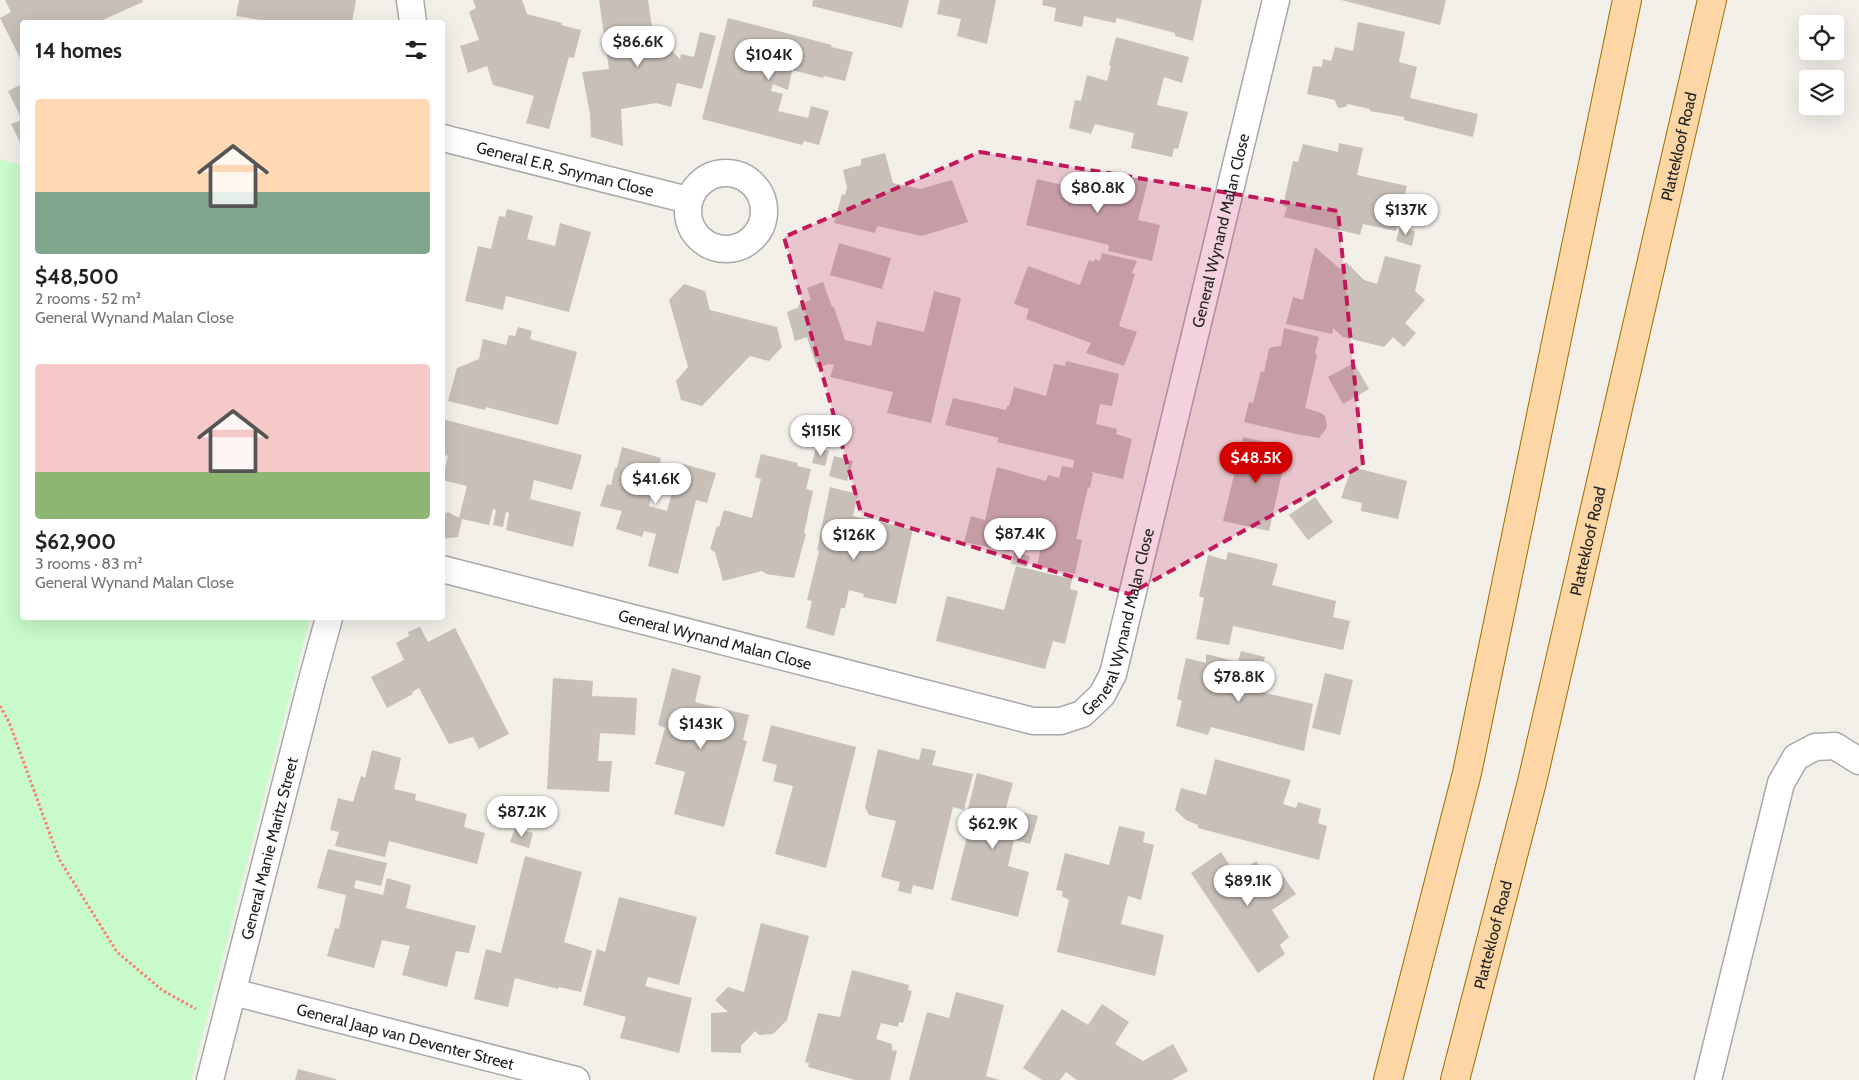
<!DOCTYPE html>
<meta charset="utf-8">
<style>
:root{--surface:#fff;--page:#f2f2f2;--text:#222;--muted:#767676;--accent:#d40000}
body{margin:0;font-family:Cabin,sans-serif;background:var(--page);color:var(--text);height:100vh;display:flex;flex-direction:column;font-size:19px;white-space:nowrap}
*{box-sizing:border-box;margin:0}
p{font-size:16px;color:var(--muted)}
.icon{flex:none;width:28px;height:28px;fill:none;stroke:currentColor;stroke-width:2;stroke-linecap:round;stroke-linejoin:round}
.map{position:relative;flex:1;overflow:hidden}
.drawer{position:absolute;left:20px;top:20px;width:425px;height:600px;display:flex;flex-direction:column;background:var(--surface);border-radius:5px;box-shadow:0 5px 20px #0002}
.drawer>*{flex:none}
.controls{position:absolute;left:1799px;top:15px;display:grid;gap:10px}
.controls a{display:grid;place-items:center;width:45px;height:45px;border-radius:5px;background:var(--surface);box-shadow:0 5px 20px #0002;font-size:25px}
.price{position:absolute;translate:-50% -42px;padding:0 11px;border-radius:18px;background:#fff;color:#222;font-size:16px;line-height:32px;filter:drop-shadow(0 1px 2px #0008)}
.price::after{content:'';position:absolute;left:50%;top:30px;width:15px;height:11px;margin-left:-8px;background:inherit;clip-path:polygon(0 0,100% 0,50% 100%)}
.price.on{background:var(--accent);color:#fff}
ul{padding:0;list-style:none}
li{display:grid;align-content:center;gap:10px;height:265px;padding:0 15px}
li span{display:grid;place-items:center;height:155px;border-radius:5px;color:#555}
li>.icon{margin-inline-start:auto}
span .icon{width:90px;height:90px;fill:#fffc;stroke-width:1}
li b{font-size:21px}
h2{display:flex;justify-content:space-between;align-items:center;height:60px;padding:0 15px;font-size:21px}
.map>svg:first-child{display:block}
</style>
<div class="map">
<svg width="1859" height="1080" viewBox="0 0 1859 1080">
<rect width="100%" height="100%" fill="#f2efe9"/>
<!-- park -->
<polygon fill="#c8facc" points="0,159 22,166 22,618 310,618 191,1080 0,1080"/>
<!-- building -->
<g fill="#c7bfb8">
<polygon points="5,0 142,0 143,2 98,22 22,22 22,57 20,58 0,18 11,12"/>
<polygon points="239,0 356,0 352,22 273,22 236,16"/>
<polygon points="473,0 522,0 527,14 562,23 561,25 581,30 574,58 569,57 549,129 526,123 534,96 493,85 487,66 468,73 460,46 479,40 469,12 476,8"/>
<polygon points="599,0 648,0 653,34 665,31 668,47 680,59 681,54 694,57 700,32 716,36 702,89 677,83 671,107 656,103 621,109 623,146 591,137 590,114 582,72 609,69"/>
<polygon points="813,0 909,0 902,28 812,6"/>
<polygon points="940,0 996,0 987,44 957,36 961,19 937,14"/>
<polygon points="1043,0 1202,0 1193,41 1175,36 1175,33 1117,18 1115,23 1084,16 1082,27 1054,21 1056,8 1042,5"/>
<polygon points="1341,0 1446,0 1440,25"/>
<polygon points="728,18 832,45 831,47 853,52 845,81 824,76 823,78 792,70 788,90 773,84 771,91 783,94 778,111 808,118 811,106 829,111 819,145 804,141 802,145 702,119"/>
<polygon points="1358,22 1405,32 1399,62 1417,67 1410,98 1478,114 1473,137 1404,120 1404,117 1370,111 1370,109 1348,104 1345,107 1339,108 1337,106 1335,100 1307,94 1313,66 1322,67 1323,59 1331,61 1335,47 1353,51"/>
<polygon points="1116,37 1189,57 1182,83 1164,77 1157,105 1188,112 1178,149 1174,148 1172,157 1131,148 1134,133 1095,124 1091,134 1069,128 1075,100 1081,101 1087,75 1107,81 1111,66 1109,65"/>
<polygon points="22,84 22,146 11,124 22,120 8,91"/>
<polygon points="1339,143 1363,148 1357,175 1407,186 1396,231 1363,224 1360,235 1284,217 1287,207 1283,206 1293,161 1298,162 1303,144 1338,152"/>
<polygon points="885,153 893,183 920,189 952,180 968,222 922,236 877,226 875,233 834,223 842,194 845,195 847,187 843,170 861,165 861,159"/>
<polygon points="1101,172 1119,176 1119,174 1148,181 1138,220 1160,225 1152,261 1108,251 1109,245 1026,225 1037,179 1097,193"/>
<polygon points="507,209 533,216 527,239 555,246 560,223 591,232 569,312 506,296 503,310 465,301 478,246 491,249 499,216 505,217"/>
<polygon points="1400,226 1415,231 1412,246 1396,241"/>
<polygon points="839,243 891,258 882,289 830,275"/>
<polygon points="1315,247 1340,269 1346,262 1364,280 1377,284 1385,256 1421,265 1415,291 1425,300 1405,323 1416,333 1404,347 1393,337 1384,347 1343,337 1333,328 1332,334 1286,324 1293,297 1303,300"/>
<polygon points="1102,253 1137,261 1132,273 1135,274 1119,326 1137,332 1124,366 1086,353 1091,343 1026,319 1029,309 1014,304 1028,266 1080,285 1089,260 1093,262 1095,259 1100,261"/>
<polygon points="823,282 832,307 834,307 845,340 871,346 877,321 924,332 934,291 961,298 931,423 887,413 893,392 830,377 834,365 829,364 817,368 807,337 795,341 787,312 799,307 798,305 811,300 807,288"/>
<polygon points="684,284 705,291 710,310 777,327 782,347 769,361 750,356 702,406 681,400 676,381 688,367 669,300"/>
<polygon points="518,327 532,331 530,339 577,352 558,425 486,407 485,410 448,401 457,368 479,359 483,339 506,345 509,335 515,336"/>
<polygon points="1284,328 1319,337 1315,353 1317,355 1305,408 1321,413 1325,416 1327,425 1326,429 1319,438 1296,434 1244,422 1249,402 1253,403 1261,371 1264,372 1269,349 1272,347 1281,346"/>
<polygon points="1066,361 1119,374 1112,406 1100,404 1096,424 1117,429 1116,434 1132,439 1123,479 1087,471 1093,473 1090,488 1088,487 1076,539 1082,540 1075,574 1037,566 1042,543 1013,537 1010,552 964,542 971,516 985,520 997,467 1046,481 1048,475 1059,478 1062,466 1073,468 1074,460 997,442 999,438 945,425 953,398 1006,410 1007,406 1009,406 1014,387 1046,396 1054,364 1065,366"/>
<polygon points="1354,363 1369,389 1343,404 1328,377"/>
<polygon points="442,419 582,455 572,490 534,480 530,499 581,512 573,547 506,530 509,513 506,512 503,527 493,525 496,510 493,509 489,525 462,519 458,537 442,539 442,515 448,512 459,518 467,486 442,480 448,456 442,454"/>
<polygon points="1243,437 1288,447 1269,531 1223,521"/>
<polygon points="622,447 661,458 649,506 667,511 675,481 680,483 683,464 716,473 707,503 696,500 678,574 648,566 656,534 644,531 642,537 616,529 622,511 600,506 607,484 611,485 615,468 617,468"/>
<polygon points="816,448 829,451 825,466 812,463"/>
<polygon points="761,454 798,463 797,466 811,469 806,489 813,491 804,533 806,534 794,578 766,574 762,571 723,581 715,552 710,549 717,526 719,527 724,510 752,518 761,479 755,477"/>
<polygon points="834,456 853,461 847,481 829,476"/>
<polygon points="1352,467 1407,481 1398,519 1361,511 1362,503 1341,498"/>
<polygon points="830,487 858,494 853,516 913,529 896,604 863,597 864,594 849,590 845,608 841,608 834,636 806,628 812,601 807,600 819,551 817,550"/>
<polygon points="1315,497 1333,522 1308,540 1289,515"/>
<polygon points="1014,552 1030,556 1027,567 1011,564"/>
<polygon points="1228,552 1278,564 1272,585 1336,601 1333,617 1350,621 1343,650 1233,626 1229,645 1196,639 1204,598 1199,596 1208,555 1226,560"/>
<polygon points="1016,566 1072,579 1070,589 1078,591 1065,644 1053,641 1045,669 936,641 947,596 1004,610"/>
<polygon points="420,627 428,642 455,628 509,734 479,749 473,737 449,744 419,688 412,692 413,694 387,708 371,677 404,660 396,643 409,636 408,632"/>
<polygon points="1241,651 1265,657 1262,670 1254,669 1248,689 1313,704 1304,751 1211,727 1208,735 1176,726 1182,701 1177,699 1186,658 1206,663 1206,654 1238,662"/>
<polygon points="672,668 701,676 695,702 749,715 743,740 747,741 724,827 674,814 685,772 655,764 665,728 658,725"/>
<polygon points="1325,673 1353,680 1340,735 1312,728"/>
<polygon points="553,678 593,681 592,696 637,698 635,735 600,733 598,761 612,761 609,792 547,789"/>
<polygon points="771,725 856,747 826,868 775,854 793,786 773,781 777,765 762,761"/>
<polygon points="922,748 936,751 932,765 973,774 964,810 953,807 933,890 913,885 911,894 898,891 900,882 881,877 896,821 869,815 865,807 878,749 919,760"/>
<polygon points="372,750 401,758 394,789 416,794 415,800 467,814 464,827 485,833 477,864 389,841 385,857 335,846 339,832 330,830 338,798 353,802 361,776 365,778"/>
<polygon points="1215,759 1291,780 1283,804 1296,808 1298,802 1321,809 1318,823 1327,826 1319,860 1198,828 1198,825 1186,820 1175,810 1181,788 1206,795"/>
<polygon points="977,773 1013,783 1006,808 1038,816 1030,844 1014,840 1008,866 1029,872 1018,917 951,900 969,829 963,828"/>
<polygon points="1119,826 1145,832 1143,842 1154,845 1141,900 1128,896 1121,924 1164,935 1155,976 1057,952 1069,900 1062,896 1063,891 1056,890 1065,853 1109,865"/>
<polygon points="515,828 533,833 529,848 510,842"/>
<polygon points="328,849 387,863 381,886 356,880 354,888 383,895 387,878 411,885 406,908 476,926 469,953 456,951 447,987 402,975 410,946 382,940 374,968 327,956 335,928 339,929 346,895 317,888"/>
<polygon points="1221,852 1236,875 1256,861 1267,877 1278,869 1296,894 1272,910 1289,937 1280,945 1285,954 1258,973 1191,873"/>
<polygon points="525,856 582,872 564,942 592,951 581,992 559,987 558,989 515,978 508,1007 474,999 486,949 501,953"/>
<polygon points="619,897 697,917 679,985 648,977 645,986 692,998 679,1053 620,1038 626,1017 583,1005 597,949 605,952"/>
<polygon points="761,923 809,936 787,1020 773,1034 759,1035 755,1031 741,1046 741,1053 711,1052 711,1013 728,1012 715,1000 728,987 744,992"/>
<polygon points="852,970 909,985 908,990 912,991 903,1023 899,1022 898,1027 881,1023 876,1039 892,1044 892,1050 897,1051 890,1080 855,1080 808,1067 809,1063 805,1062 818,1013 840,1017"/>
<polygon points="956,992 1004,1005 986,1076 1000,1080 909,1080 927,1012 949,1018"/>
<polygon points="1102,1004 1129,1022 1115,1044 1143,1061 1173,1044 1188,1071 1172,1080 1077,1080 1066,1072 1060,1080 1042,1080 1023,1068 1062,1009 1088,1025"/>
<polygon points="298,1069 336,1079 336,1080 295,1080"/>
</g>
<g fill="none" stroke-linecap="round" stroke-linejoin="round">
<!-- minor casing -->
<g stroke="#a9a9a9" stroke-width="29">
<g id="minor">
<polyline points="410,0 413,22"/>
<path id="s1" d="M443 138 688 200"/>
<circle cx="726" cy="211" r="38"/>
<path id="s2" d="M442 569 1033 721H1061L1082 714 1102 695 1113 674 1276 0"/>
<path id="s3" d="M233 992 576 1080"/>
<path id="s4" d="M210 1080 312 680 329 618"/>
<polyline points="1708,1080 1781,783 1796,757 1815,747 1835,746 1859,761"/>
</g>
</g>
<!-- primary casing -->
<g stroke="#a06b00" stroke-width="30">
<g id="primary">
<polyline points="1388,1080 1467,773 1627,0"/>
<path id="s5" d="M1455 1080 1532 782 1712 0"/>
</g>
</g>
<!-- path -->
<polyline stroke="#fa8072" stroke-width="3" stroke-dasharray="2.5 2.5" stroke-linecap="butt" points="0,706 9,722 59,859 117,952 162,990 196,1009"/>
<!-- minor -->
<use href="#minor" stroke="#fff" stroke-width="26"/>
<!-- primary -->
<use href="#primary" stroke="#fcd6a4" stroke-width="28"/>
</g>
<!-- marked area -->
<path fill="#c2185b" fill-opacity="0.2" stroke="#c2185b" stroke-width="4" stroke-dasharray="10 6" stroke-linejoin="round" d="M980 152 1338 211 1363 465 1129 594 861 513 784 237Z"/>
<g text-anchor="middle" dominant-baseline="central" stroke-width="4.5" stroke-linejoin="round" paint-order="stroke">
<!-- street labels -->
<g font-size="16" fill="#222" stroke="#fff">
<text stroke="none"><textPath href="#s5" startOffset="960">Plattekloof Road</textPath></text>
<text stroke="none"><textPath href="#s1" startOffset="126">General E.R. Snyman Close</textPath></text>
<text stroke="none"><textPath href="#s2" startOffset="1168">General Wynand Malan Close</textPath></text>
<text stroke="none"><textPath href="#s5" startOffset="555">Plattekloof Road</textPath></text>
<text stroke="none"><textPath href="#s2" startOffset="762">General Wynand Malan Close</textPath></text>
<text stroke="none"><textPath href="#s2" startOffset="282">General Wynand Malan Close</textPath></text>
<text stroke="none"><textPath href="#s4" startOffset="239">General Manie Maritz Street</textPath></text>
<text stroke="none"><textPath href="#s5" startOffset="150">Plattekloof Road</textPath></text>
<text stroke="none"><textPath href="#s3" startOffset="178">General Jaap van Deventer Street</textPath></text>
</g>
</g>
</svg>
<div class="controls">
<a><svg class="icon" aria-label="locate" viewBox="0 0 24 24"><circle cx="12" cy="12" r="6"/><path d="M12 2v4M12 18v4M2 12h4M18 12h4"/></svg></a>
<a><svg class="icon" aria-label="layers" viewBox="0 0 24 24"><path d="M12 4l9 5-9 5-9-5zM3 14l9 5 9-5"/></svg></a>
</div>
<b class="price" style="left:638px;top:68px">$86.6K</b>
<b class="price" style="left:769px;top:81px">$104K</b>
<b class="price" style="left:1098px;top:214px">$80.8K</b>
<b class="price" style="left:1406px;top:236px">$137K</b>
<b class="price" style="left:821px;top:457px">$115K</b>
<b class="price on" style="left:1256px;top:484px">$48.5K</b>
<b class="price" style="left:656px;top:505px">$41.6K</b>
<b class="price" style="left:1020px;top:560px">$87.4K</b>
<b class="price" style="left:854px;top:561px">$126K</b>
<b class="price" style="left:1239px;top:703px">$78.8K</b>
<b class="price" style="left:701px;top:750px">$143K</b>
<b class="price" style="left:522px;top:838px">$87.2K</b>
<b class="price" style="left:993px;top:850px">$62.9K</b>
<b class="price" style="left:1248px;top:907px">$89.1K</b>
<section class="drawer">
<h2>14 homes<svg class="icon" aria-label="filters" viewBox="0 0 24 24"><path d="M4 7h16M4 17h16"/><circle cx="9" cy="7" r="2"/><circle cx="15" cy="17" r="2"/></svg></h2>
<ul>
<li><span style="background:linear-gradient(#ffd9b3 60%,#7fa58c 0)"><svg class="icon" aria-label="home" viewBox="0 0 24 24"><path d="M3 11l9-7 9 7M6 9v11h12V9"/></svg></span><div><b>$48,500</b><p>2 rooms · 52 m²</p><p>General Wynand Malan Close</p></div></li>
<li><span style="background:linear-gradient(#f6c9c9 70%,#8fb573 0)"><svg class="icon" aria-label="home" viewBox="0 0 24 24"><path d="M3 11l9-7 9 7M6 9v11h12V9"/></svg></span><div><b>$62,900</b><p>3 rooms · 83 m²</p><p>General Wynand Malan Close</p></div></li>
</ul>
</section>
</div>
